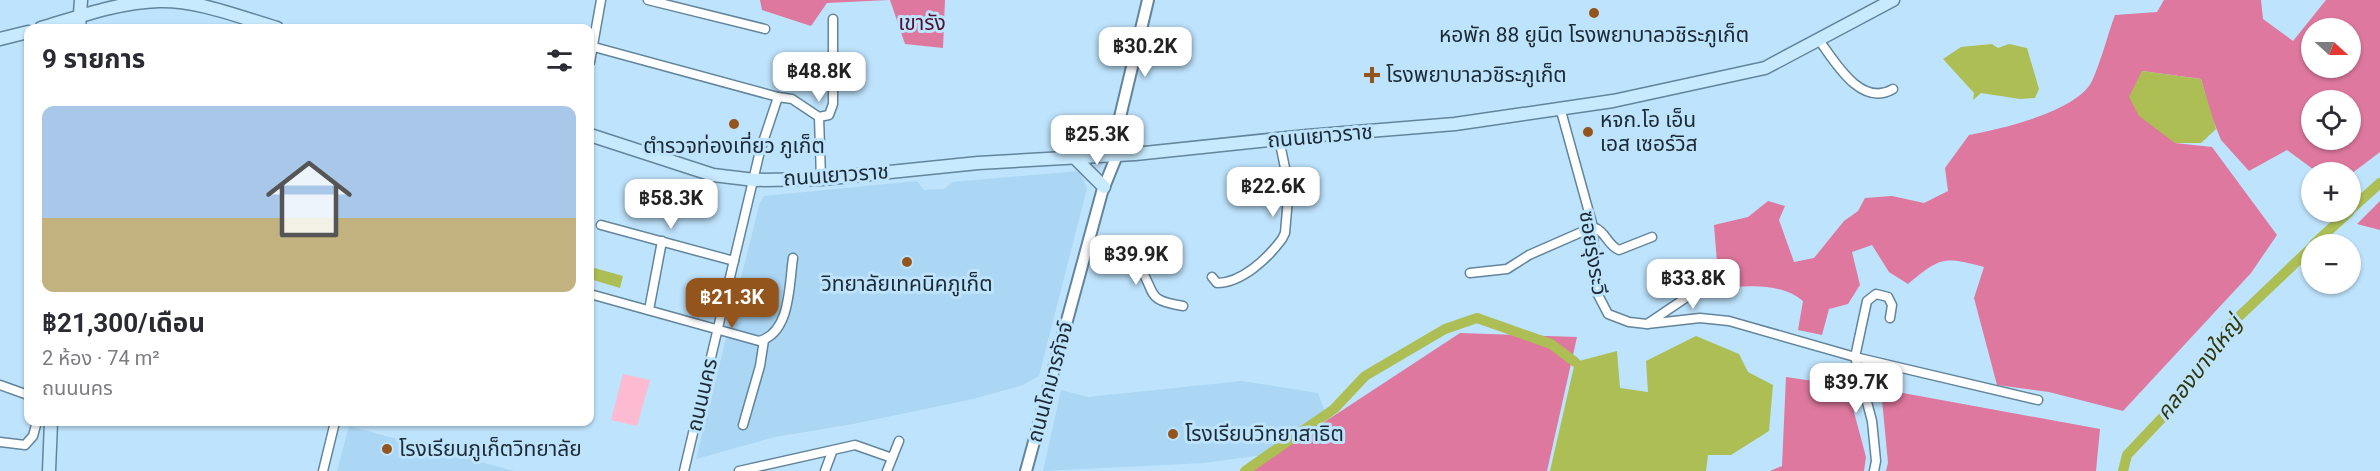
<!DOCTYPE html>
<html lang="th">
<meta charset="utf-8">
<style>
:root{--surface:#fff;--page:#f7f7f7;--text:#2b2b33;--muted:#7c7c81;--accent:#94551c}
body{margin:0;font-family:Roboto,"Noto Sans Thai",sans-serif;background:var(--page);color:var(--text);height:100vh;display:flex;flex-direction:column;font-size:22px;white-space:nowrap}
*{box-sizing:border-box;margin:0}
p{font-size:20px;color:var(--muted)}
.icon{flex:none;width:33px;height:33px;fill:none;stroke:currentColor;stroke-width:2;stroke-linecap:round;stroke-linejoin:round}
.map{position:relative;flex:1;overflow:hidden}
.sheet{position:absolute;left:24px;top:24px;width:570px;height:402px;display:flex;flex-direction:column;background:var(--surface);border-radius:12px;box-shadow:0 2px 4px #0004}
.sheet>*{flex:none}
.needle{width:39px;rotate:111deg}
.controls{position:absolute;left:2301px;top:18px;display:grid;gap:12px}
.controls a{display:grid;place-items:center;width:60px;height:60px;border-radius:50%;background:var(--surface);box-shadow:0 2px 4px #0004;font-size:30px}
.price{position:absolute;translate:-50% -51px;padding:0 14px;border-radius:12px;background:#fff;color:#222;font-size:20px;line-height:39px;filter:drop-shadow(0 2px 3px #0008)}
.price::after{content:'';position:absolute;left:50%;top:36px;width:18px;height:14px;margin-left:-9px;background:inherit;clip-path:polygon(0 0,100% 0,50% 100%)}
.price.selected{background:var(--accent);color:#fff}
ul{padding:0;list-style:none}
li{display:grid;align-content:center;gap:12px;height:318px;padding:0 18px}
li span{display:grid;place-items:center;height:186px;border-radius:12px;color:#555}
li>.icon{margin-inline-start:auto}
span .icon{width:108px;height:108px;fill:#fffc;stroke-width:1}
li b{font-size:26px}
h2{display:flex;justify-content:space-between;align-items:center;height:72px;padding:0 18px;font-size:26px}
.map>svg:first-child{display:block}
</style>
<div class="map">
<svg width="2380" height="471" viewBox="0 0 2380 471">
<rect width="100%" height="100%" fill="#bee3fc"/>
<!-- built -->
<g fill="#abd6f4">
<polygon points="1079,171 1087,188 1039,376 1023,385 973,399 853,424 775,437 696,459 760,202 764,196 917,181 924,190 944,189 953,182"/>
<polygon points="1242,381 1318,393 1325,412 1263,455 1204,463 1043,471 1061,390 1088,397"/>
<polygon points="349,426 514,471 337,471"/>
</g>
<!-- green -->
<polygon fill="#fcbbd0" points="623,374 650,380 637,426 611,420"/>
<!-- forest -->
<g fill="#de789e" fill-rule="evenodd">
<polygon points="760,0 889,0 827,3 811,26 762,10"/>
<polygon points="890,0 945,0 943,48 905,44"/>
<path d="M2164 0H2261L2263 19 2293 41 2326 0H2380V152L2351 174 2317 172 2287 150 2249 171 2221 140 2211 115 2201 79 2142 71 2175 143 2212 147 2277 235 2251 273 2123 411 2049 392 1997 385 1974 298 1984 267C1944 256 1940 257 1908 284L1889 272 1872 245 1852 252 1860 285 1848 304 1829 309 1822 335 1798 330 1803 301C1780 282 1748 286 1719 288L1714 225 1748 217 1768 201 1785 206 1779 220 1794 262 1814 258 1844 221 1858 211 1865 198 1892 196 1924 203 1948 191 1945 168 1969 135C2001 129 2069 113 2089 86 2097 76 2109 30 2115 15L2157 12ZM2312 28H2350V68H2312ZM2312 100H2350V140H2312Z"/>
<polygon points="2380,201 2380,230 2357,224"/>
<polygon points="1460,333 1577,337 1547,471 1250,471"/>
<polygon points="1786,377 1847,386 1866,457 1864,471 1770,471 1782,466"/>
<polygon points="1881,389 2100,429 2096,471 1886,471 1888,463"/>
</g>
<!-- water -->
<g fill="#acbe54">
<polygon points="1992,44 1998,48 2009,44 2027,48 2039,89 2035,98 2020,99 1981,93 1973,100 1974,93 1943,59 1961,47"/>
<polygon points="2142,71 2201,79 2216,129 2201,143 2175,143 2139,116 2129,97"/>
<polygon points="591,267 623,276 620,288 590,279"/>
<polygon points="1696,336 1739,354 1748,372 1773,385 1769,431 1731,455 1708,455 1706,471 1550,471 1575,362 1617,351 1620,388 1648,392 1646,361"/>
</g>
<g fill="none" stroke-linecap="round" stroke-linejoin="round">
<!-- canal -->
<g stroke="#acbe54" stroke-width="10">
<polyline points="2350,210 2380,183"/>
<polyline points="2314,244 2349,212"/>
<polyline points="1245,471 1334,409 1365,376 1445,329 1477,318 1551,344 1575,362"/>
<polyline points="2123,471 2127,455 2179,400 2227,328 2312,247"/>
</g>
<!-- minor casing -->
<g stroke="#62859b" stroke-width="11">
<g id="minor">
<polyline points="648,0 765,29"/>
<path d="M1819 40C1835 62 1861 108 1893 89"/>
<polyline points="594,47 778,97 792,99 819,117"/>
<polyline points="590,62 601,0"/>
<polyline points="1561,111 1593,227 1595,289 1608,314 1629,322 1647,324 1700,318 1729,321 1855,357 2038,400"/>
<polyline points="821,179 819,117 829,115 833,104 833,19"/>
<polyline points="601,225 734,261"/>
<path d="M1086 248 1139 266C1157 293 1144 300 1183 306"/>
<path d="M1470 273 1507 269 1529 255 1593 227C1606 231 1607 245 1619 250L1652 237"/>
<path d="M1212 277 1217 283C1242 283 1268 258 1282 239L1285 233 1289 187 1279 139"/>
<path d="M590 294 759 341C791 333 789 284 793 258"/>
<polyline points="649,310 662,241"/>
<polyline points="1647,324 1690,295 1690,269"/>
<polyline points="0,385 28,395"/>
<polyline points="743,425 760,366 764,340"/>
<polyline points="0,442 25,445 33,436 36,425"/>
<polyline points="323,471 335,422"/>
<polyline points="684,471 760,151 778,97"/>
<polyline points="739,471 855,445 892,458"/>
<polyline points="825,471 832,452"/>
<polyline points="887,471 899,441"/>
<polyline points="1874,471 1876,461 1872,421 1855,357 1867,301 1876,294 1888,297 1892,305 1890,318"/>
</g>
</g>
<!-- tertiary casing -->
<g stroke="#62859b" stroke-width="14">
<polyline id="tertiary" points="1026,471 1102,192 1117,155 1114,142 1148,0"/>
</g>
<!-- secondary casing -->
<g stroke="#62859b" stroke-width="15">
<g id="secondary">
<path d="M41 28C78 17 119 2 159 1 198 0 239 17 277 28"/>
<polyline points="79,28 81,0"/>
<polyline points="0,39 28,32"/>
<polyline points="590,135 713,175 755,180 821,179 978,163 1135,154 1307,136 1455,124 1613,101 1765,68 1893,0"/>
<polyline points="1073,156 1104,187"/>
<polyline points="49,471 51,422"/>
</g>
</g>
<!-- minor -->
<use href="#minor" stroke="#fff" stroke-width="8"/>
<!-- tertiary -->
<use href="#tertiary" stroke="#fff" stroke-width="10"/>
<!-- secondary -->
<use href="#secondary" stroke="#c8eafe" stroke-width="12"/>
</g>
<!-- markers -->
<g fill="#94551c" stroke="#bee3fc" stroke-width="2">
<circle cx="1594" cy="13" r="6"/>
<path d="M1369 66h6v6h6v6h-6v6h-6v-6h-6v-6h6z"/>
<circle cx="734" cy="124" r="6"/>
<circle cx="1588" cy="132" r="6"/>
<circle cx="907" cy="262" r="6"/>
<circle cx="1173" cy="434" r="6"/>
<circle cx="387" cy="449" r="6"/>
</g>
<g text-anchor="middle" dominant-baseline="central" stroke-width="6" stroke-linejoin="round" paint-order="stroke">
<!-- park labels -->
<g font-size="21" fill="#51112e" stroke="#bee3fc">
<text x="922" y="23">เขารัง</text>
</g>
<!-- poi labels -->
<g font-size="21" fill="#1b2932" stroke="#bee3fc" text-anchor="start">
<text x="1594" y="35" text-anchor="middle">หอพัก 88 ยูนิต โรงพยาบาลวชิระภูเก็ต</text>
<text x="1386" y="75">โรงพยาบาลวชิระภูเก็ต</text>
<text x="1600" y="120">หจก.โอ เอ็น<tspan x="1600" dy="24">เอส เซอร์วิส</tspan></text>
<text x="734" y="146" text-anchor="middle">ตำรวจท่องเที่ยว ภูเก็ต</text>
<text x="907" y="284" text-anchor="middle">วิทยาลัยเทคนิคภูเก็ต</text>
<text x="1185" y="434">โรงเรียนวิทยาสาธิต</text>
<text x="399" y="449">โรงเรียนภูเก็ตวิทยาลัย</text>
</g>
<!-- street labels -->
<g font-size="21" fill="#1b2932" stroke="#bee3fc">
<text transform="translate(1320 136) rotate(-5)">ถนนเยาวราช</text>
<text transform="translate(836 175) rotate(-4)">ถนนเยาวราช</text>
<text transform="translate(1593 253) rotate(81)">ซอยรุ่งระวี</text>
<text transform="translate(1050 382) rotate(-75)">ถนนโกมารภัจจ์</text>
<text transform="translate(702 395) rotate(-77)">ถนนนคร</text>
</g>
<!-- water labels -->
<g font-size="22" font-style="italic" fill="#31370a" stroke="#bee3fc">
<text transform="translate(2199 368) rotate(-52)">คลองบางใหญ่</text>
</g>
</g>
</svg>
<div class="controls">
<a><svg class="needle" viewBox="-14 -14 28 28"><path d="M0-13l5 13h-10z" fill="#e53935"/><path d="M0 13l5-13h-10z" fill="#7c7c81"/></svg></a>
<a><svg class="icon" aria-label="locate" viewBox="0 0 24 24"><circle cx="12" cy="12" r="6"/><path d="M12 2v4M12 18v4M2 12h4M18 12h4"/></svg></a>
<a>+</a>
<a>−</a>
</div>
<b class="price" style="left:1145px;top:78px">฿30.2K</b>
<b class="price" style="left:819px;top:103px">฿48.8K</b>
<b class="price" style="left:1097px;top:166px">฿25.3K</b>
<b class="price" style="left:1273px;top:218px">฿22.6K</b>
<b class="price" style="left:671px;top:230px">฿58.3K</b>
<b class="price" style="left:1136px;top:286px">฿39.9K</b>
<b class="price" style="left:1693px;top:310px">฿33.8K</b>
<b class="price selected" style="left:732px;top:329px">฿21.3K</b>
<b class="price" style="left:1856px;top:414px">฿39.7K</b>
<section class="sheet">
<h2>9 รายการ<svg class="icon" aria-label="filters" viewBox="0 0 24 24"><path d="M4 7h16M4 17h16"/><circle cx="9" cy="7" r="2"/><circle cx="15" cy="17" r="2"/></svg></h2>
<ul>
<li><span style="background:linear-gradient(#a9c7e8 60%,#c2b280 0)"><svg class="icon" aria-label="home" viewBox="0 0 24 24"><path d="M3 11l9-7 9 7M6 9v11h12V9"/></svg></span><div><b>฿21,300/เดือน</b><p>2 ห้อง · 74 m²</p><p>ถนนนคร</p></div></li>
</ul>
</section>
</div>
